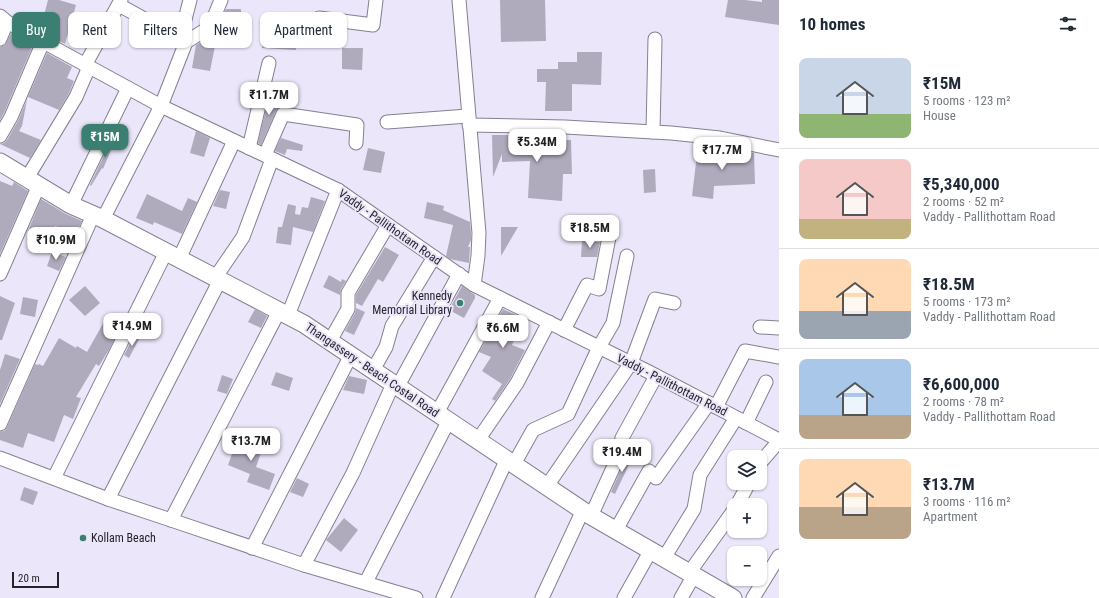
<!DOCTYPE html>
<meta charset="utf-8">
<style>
:root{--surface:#fff;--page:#f2f2f3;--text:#1f2937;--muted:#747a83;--line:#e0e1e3;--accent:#3b7f72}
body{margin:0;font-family:"Roboto Condensed",sans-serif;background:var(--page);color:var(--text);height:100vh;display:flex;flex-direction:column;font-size:15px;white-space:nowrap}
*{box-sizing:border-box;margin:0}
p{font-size:13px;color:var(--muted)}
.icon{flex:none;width:22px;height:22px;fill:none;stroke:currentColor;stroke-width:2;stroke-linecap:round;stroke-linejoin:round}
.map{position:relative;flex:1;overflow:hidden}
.panel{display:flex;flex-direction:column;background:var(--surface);width:320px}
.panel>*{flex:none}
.hud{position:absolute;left:12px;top:12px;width:380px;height:36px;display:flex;gap:8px}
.buttons{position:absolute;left:727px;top:450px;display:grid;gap:8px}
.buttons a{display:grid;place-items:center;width:40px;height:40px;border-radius:8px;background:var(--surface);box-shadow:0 1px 3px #0004;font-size:20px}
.scale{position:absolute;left:12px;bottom:10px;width:47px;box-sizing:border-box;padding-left:4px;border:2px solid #25232a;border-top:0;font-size:11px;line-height:14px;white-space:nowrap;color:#25232a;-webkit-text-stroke:3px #ece6fa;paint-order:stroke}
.price{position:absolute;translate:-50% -34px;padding:0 9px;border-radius:8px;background:#fff;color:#222;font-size:13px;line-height:26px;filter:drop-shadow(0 1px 2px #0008)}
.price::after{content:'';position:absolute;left:50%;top:24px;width:12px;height:9px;margin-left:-6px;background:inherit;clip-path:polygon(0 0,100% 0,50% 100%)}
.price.active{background:var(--accent);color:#fff}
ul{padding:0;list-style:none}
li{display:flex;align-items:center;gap:12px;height:100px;padding:0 20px}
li+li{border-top:1px solid var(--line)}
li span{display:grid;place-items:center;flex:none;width:112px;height:80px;border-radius:8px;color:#555}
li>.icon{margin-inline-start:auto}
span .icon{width:48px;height:48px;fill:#fffc;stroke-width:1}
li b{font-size:17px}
h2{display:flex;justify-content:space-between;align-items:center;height:48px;padding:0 20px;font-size:17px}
.pill{padding:0 14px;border-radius:8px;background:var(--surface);box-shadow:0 1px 3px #0004;font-size:14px;line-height:36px}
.pill.active{background:var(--accent);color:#fff}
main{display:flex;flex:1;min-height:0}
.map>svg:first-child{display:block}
</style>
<main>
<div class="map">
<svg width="779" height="598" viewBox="0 0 779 598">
<rect width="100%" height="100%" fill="#ece6fa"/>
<!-- building -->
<g fill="#b0aabd">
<polygon points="48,0 59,0 76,5 65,44 40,31"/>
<polygon points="500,0 545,0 546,41 501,42"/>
<polygon points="728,0 745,0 762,2 762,0 779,0 779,25 725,17"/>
<polygon points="226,9 241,9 241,24 219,25"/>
<polygon points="263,29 280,30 280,31 297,33 296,50 262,48"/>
<polygon points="11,33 33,45 4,113 0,120 0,47 5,45"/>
<polygon points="206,39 216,41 210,71 192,68 196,45"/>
<polygon points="342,48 363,48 362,70 342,69"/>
<polygon points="577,52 602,52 601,85 572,84 572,111 545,111 546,82 537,82 537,69 558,69 558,62 577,62"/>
<polygon points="47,53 72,67 67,78 74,81 69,93 59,110 28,97"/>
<polygon points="269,96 279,97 278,108 276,111 261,145 258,143"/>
<polygon points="27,100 22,126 19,131 41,140 30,158 0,144 4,143 7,140 18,121"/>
<polygon points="196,131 210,138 204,157 190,153"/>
<polygon points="114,134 117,135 103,169 102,168 91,186 90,185"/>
<polygon points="492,135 520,135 520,142 571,140 572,174 563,174 562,201 528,198 530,161 502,162 502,154 493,177"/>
<polygon points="281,138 303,145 302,151 287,149 285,155 275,151"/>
<polygon points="698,146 719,149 719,153 748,152 754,153 755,184 714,186 713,199 692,196"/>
<polygon points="368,148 385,152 381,173 363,170"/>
<polygon points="655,169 656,192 644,193 643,170"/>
<polygon points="0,181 12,186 14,182 28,191 0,254"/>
<polygon points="220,190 230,192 226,209 213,206"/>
<polygon points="147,194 182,211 188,198 197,202 182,234 154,222 153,225 136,218"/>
<polygon points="311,197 325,201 313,232 293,227 291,245 276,243 278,227 282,227 288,204 296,206 295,214 300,215 302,207 308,208"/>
<polygon points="41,199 66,214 82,221 76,234 55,226 48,241 28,231"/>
<polygon points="427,202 444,206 443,210 470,222 471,233 471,240 468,247 470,247 469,263 450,259 446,256 453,225 424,218"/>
<polygon points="501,227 518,227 501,256"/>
<polygon points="582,241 600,242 597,257 581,257"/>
<polygon points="385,247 399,255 383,282 378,279 362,306 356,303 356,295"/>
<polygon points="52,252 66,257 59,271 47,266"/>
<polygon points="329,275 341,282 342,279 346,281 341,289 340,295 323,287"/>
<polygon points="85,286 100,303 85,316 69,300"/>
<polygon points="462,286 475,295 475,298 464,318 449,310"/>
<polygon points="0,296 15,303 2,340 0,340"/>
<polygon points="23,297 38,300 35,317 20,314"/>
<polygon points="356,308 365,312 354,335 345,331 355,313"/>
<polygon points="255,309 267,316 261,328 248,322"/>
<polygon points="503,309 523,318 512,345 525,350 510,379 495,401 492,399 502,384 482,371 491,357 479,352"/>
<polygon points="105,320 120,328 110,348 99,366 96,364 76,397 81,398 73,419 64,415 54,442 28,433 23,448 0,440 0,432 4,431 7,427 35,364 38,365 39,364 43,366 59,338 76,348 77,346 87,352"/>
<polygon points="134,336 139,339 129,358 124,355"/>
<polygon points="5,354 20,359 0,404 0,370"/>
<polygon points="276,372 293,378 289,391 271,385"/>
<polygon points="222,375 233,379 227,394 217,391"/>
<polygon points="349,376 367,380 364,394 343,390"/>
<polygon points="251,430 263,437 255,451 261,453 256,467 275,474 269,490 247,482 250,474 228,465 236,443 242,446"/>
<polygon points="627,453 633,456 615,494 611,492 626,458"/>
<polygon points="297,478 309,484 303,497 290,492"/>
<polygon points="24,487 38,492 33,505 20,500"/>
<polygon points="344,518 358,530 341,552 326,540"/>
</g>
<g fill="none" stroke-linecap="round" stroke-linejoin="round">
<!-- minor casing -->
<g stroke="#857f91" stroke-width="15">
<g id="minor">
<polyline points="459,0 479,233 478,256 474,285"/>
<polyline points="119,5 186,42 210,27 221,0"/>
<polyline points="0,16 7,22 161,106 338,190 474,285 649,372 779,440"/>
<polyline points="319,18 373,25 376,0"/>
<polyline points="0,39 7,22"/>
<polyline points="180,39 190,0"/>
<polyline points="85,65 121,0"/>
<polyline points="387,122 468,116"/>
<polyline points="469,125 565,127 671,133 720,138 779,150"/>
<polyline points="653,132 655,39"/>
<polyline points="0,136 11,117 43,42"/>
<polyline points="249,148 269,63"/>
<polyline points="265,155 283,114 357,125 356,143"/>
<polyline points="27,178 76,97 89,67"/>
<polyline points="71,205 128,88"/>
<polyline points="103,219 161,106 186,42"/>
<polyline points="179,259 234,141"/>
<polyline points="0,274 39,185"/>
<polyline points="215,278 243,237 272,159"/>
<polyline points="288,315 338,190"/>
<polyline points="760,327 779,328"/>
<polyline points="564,330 587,285 599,289 610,232"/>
<polyline points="330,341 348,309 348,293 388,225"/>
<polyline points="373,370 386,347 392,326 434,257"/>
<polyline points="398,386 459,274"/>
<polyline points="716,407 745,351 779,357"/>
<polyline points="437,413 500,298"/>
<polyline points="746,423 766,382"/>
<polyline points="0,424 93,215"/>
<polyline points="478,440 517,383 549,322"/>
<polyline points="0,458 108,499 171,520 304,565 416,598"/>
<polyline points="760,463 779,441"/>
<polyline points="514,464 533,430 568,414 599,347 613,323 627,256"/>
<polyline points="54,478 166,252"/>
<polyline points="547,486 631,363 655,299 674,303"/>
<polyline points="108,499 220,280"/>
<polyline points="737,505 749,483"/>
<polyline points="591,516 619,455 622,438 656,376"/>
<polyline points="171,520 279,311"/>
<polyline points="616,530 649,471 656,478 709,403"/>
<polyline points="252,548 351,355"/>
<polyline points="664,558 694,509 700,475 736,418"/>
<polyline points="304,565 353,473 393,384"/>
<polyline points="689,573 734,510"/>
<polyline points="366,582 449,420"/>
<polyline points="443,598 507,459"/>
<polyline points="542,598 583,510"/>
<polyline points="624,598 651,550"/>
<polyline points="681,598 694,575"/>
<polyline points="753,598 779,556"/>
</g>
</g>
<!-- tertiary casing -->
<g stroke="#857f91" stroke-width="19">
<polyline id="tertiary" points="0,162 71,205 103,219 304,324 591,516 733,598"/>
</g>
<!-- minor -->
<use href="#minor" stroke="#fff" stroke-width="13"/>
<!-- tertiary -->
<use href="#tertiary" stroke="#fff" stroke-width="17"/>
</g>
<!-- markers -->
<g fill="#3b7f72" stroke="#ece6fa" stroke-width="1.5">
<circle cx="460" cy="303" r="4"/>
<circle cx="83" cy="538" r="4"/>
</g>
<g text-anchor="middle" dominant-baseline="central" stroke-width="4" stroke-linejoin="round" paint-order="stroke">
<!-- street labels -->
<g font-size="12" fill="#25232a" stroke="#ece6fa">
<text transform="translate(390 227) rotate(35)">Vaddy - Pallithottam Road</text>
<text transform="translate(372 370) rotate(34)">Thangassery - Beach Costal Road</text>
<text transform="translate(672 385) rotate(27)">Vaddy - Pallithottam Road</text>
</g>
<!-- poi labels -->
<g font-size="12" fill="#25232a" stroke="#ece6fa" text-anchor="end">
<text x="452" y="296">Kennedy<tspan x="452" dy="14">Memorial Library</tspan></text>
<text x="91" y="538" text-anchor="start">Kollam Beach</text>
</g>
</g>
</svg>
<div class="buttons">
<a><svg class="icon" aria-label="layers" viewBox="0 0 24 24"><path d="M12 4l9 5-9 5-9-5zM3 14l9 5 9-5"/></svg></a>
<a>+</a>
<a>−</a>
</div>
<div class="scale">20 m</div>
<b class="price" style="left:269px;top:116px">₹11.7M</b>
<b class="price active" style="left:105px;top:158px">₹15M</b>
<b class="price" style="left:537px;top:163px">₹5.34M</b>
<b class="price" style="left:722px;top:171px">₹17.7M</b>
<b class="price" style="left:590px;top:249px">₹18.5M</b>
<b class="price" style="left:56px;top:261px">₹10.9M</b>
<b class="price" style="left:132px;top:347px">₹14.9M</b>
<b class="price" style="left:503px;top:349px">₹6.6M</b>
<b class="price" style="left:251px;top:462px">₹13.7M</b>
<b class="price" style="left:622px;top:473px">₹19.4M</b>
<div class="hud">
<a class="pill active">Buy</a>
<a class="pill">Rent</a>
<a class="pill">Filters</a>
<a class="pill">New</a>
<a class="pill">Apartment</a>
</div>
</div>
<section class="panel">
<h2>10 homes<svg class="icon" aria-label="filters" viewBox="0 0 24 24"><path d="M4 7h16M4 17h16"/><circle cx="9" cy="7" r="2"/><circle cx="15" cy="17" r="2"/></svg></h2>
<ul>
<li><span style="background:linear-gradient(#c9d6e8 70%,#8fb573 0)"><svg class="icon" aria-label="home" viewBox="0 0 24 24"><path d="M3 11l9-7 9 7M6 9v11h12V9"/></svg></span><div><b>₹15M</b><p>5 rooms · 123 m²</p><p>House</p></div></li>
<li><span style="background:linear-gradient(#f6c9c9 75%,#c2b280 0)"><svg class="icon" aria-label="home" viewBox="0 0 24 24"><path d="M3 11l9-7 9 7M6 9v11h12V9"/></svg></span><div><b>₹5,340,000</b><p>2 rooms · 52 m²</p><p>Vaddy - Pallithottam Road</p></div></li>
<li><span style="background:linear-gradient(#ffd9b3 65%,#9aa5b1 0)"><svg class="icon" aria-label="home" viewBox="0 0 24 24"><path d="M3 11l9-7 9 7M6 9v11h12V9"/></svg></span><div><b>₹18.5M</b><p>5 rooms · 173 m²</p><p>Vaddy - Pallithottam Road</p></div></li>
<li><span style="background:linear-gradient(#a9c7e8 70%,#b9a48a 0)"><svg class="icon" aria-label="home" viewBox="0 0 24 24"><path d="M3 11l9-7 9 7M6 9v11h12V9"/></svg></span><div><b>₹6,600,000</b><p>2 rooms · 78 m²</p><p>Vaddy - Pallithottam Road</p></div></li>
<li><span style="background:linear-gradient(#ffd9b3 60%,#b9a48a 0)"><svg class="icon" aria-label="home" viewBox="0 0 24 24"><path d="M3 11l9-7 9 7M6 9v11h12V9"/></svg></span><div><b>₹13.7M</b><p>3 rooms · 116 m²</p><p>Apartment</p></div></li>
</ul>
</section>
</main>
